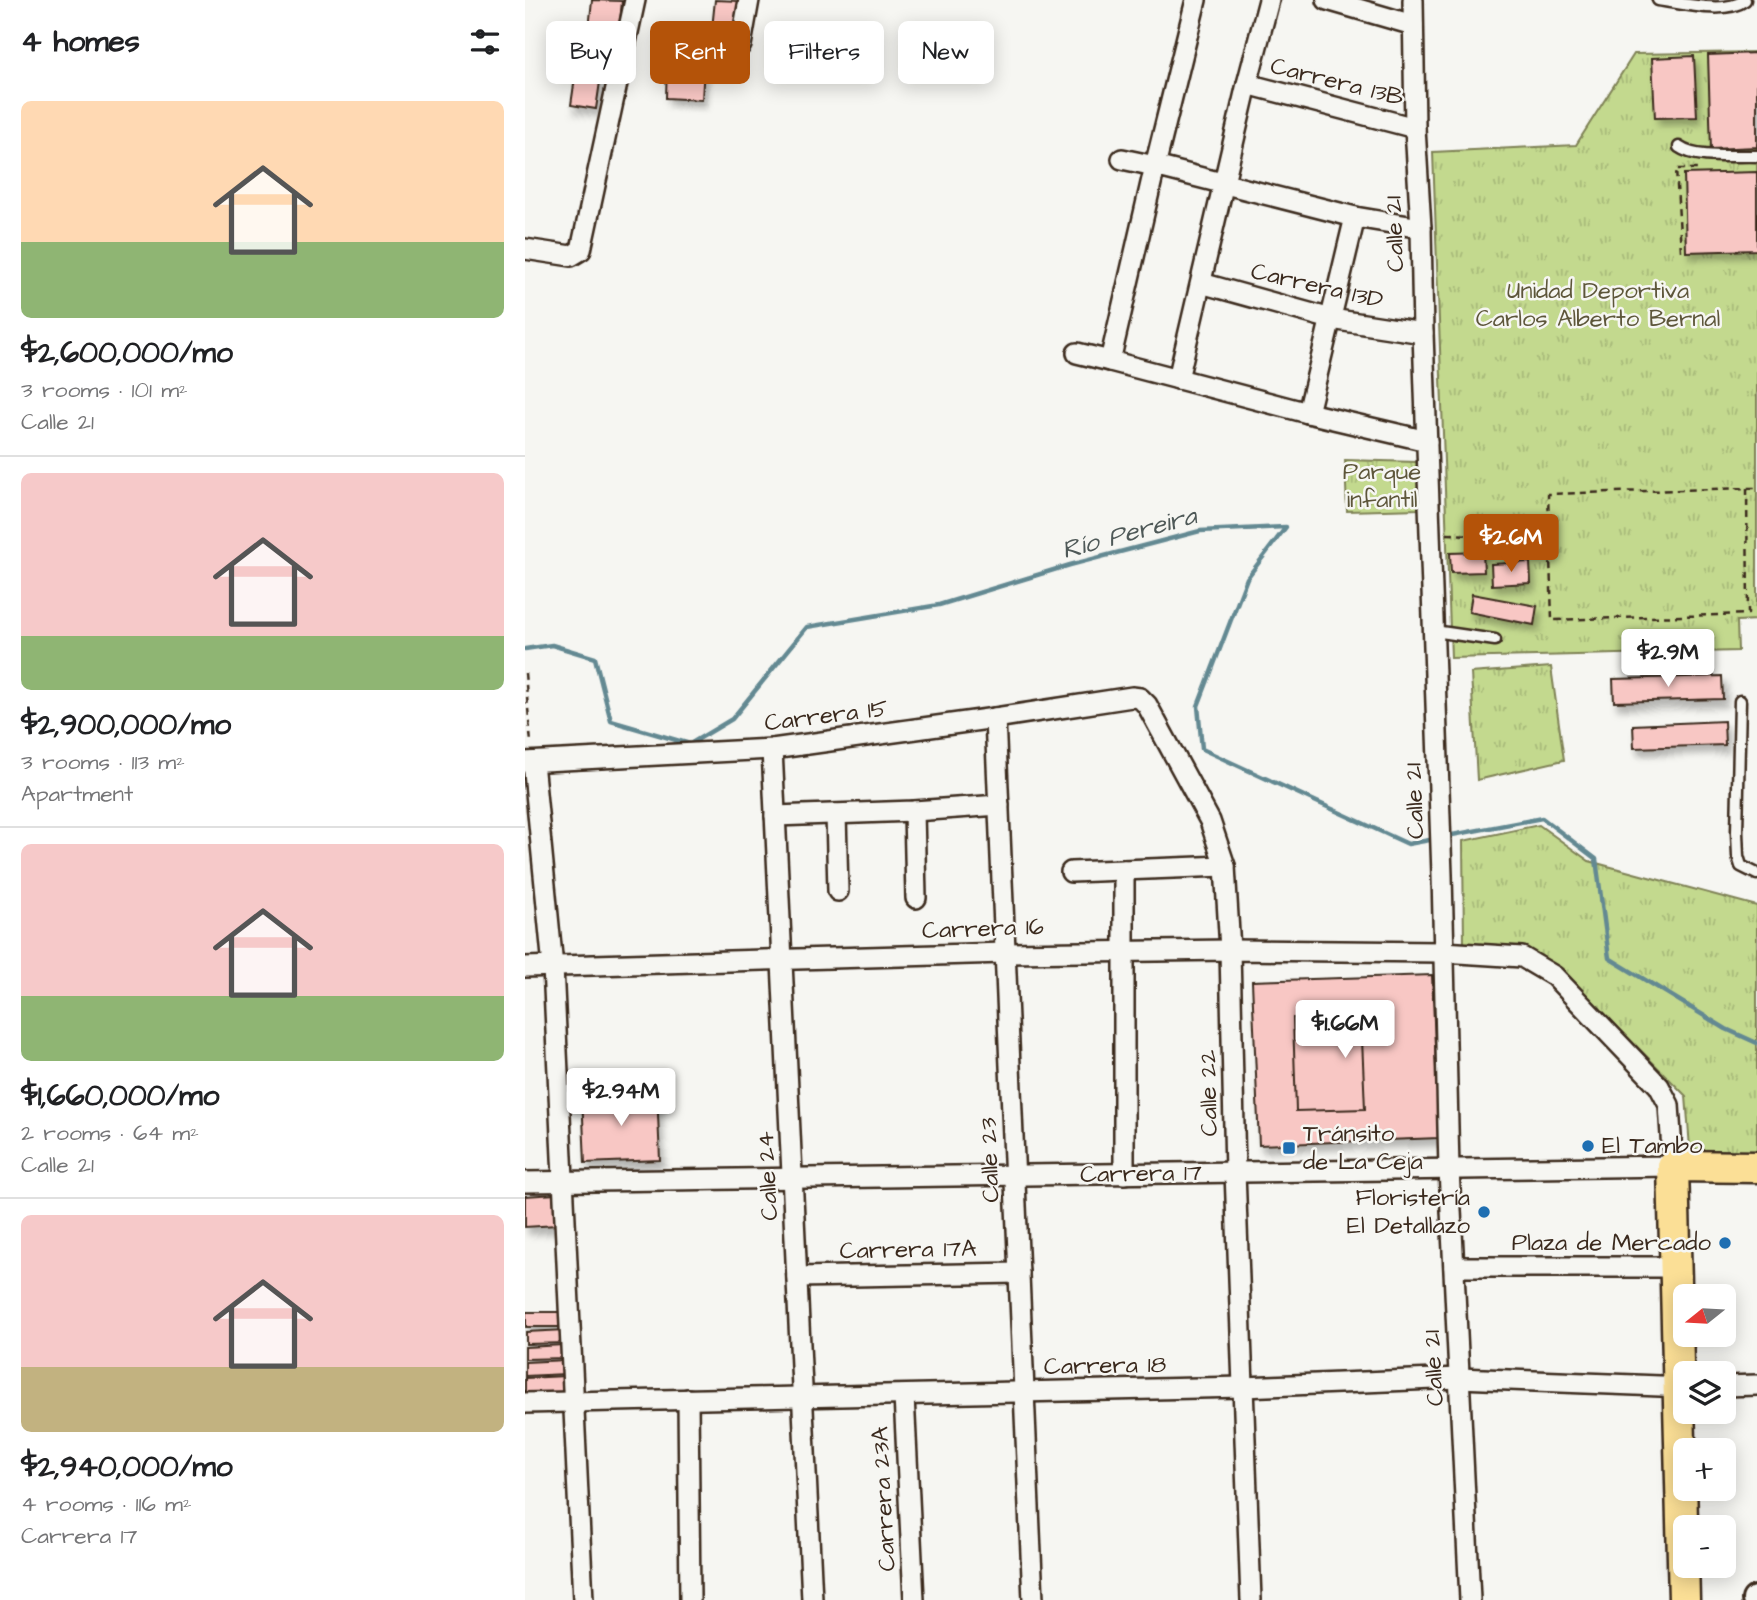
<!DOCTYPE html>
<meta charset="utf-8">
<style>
:root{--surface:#fff;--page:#f2f2f2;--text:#202124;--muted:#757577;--line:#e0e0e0;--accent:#b45309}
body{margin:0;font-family:"Architects Daughter",sans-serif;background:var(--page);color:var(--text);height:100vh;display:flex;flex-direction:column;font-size:26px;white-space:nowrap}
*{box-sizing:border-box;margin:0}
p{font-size:23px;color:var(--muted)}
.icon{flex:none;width:38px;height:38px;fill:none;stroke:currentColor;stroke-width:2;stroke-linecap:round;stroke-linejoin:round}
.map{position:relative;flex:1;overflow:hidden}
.side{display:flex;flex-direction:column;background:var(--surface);width:525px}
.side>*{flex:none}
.banner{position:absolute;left:21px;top:21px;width:665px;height:63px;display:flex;gap:14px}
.needle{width:46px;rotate:252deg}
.tools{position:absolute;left:1148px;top:1284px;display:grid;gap:14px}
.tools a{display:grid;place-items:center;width:63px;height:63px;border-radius:10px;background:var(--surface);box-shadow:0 4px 18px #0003;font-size:35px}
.price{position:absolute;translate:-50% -60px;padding:0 16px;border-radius:7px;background:#fff;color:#222;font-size:23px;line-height:46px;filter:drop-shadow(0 2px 4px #0008)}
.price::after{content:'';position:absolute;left:50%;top:42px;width:21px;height:16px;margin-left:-10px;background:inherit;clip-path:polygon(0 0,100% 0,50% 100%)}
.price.selected{background:var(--accent);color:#fff}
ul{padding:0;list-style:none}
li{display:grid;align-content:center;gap:14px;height:371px;padding:0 21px}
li+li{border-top:2px solid var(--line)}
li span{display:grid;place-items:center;height:217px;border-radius:10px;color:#555}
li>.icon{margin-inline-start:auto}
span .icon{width:126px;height:126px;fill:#fffc;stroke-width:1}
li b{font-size:30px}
h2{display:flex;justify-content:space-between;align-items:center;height:84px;padding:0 21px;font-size:30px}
.pill{padding:0 24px;border-radius:10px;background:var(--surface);box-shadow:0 4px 18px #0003;font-size:24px;line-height:63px}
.pill.selected{background:var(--accent);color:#fff}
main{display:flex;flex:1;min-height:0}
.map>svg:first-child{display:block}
</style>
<main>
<section class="side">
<h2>4 homes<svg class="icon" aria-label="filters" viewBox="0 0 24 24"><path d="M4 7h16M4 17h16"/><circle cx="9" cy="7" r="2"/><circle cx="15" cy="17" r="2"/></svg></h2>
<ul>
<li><span style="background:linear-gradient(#ffd9b3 65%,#8fb573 0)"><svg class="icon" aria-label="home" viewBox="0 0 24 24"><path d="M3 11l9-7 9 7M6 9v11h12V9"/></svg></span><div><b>$2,600,000/mo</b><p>3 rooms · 101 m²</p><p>Calle 21</p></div></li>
<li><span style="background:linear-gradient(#f6c9c9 75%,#8fb573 0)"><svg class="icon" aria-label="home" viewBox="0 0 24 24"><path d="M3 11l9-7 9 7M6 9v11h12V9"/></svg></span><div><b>$2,900,000/mo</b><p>3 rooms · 113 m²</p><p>Apartment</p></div></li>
<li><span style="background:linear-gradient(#f6c9c9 70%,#8fb573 0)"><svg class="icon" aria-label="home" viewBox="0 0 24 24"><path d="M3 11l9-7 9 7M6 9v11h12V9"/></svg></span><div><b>$1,660,000/mo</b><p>2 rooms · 64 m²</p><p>Calle 21</p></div></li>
<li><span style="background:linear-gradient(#f6c9c9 70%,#c2b280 0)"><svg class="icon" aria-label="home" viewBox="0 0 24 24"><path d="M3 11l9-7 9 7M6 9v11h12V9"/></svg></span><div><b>$2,940,000/mo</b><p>4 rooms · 116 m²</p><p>Carrera 17</p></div></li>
</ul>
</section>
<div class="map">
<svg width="1232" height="1600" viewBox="0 0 1232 1600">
<defs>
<pattern id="park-tufts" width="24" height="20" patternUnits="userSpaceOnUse" patternTransform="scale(1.75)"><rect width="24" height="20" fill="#c3d98e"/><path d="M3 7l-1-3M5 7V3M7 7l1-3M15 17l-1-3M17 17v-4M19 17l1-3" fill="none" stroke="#a8ba7a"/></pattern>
<filter id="shadow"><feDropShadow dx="4" dy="7" stdDeviation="3.5" flood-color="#0004"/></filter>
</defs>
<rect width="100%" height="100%" fill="#f6f6f2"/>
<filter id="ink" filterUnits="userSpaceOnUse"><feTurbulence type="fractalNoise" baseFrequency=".0143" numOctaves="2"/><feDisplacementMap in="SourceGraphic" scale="14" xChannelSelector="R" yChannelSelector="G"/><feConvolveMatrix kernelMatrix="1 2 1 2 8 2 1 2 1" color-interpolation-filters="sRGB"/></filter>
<g filter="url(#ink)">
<!-- park -->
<g fill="url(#park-tufts)" stroke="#7f8256" stroke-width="2">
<polygon points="1232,52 1232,620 1212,621 1213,651 926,658 908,152 1051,145 1109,54"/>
<polygon points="820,460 892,462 895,509 822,511"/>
<polygon points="1026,667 1039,760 952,780 946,673"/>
<polygon points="1014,825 1064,861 1232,906 1232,1162 1166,1161 1161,1096 1042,976 939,946 938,841"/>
</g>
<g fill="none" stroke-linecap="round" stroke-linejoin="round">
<!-- stream -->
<g stroke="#648992" stroke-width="4.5">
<polyline points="0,649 27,645 70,658 86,721 165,744 207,719 282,627 414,605 545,565 675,531 761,527 722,578 673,706 677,749 883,844 910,839"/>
<polyline points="922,836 1017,818 1071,859 1084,958 1201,1029 1232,1043"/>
</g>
</g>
<!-- building -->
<g fill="#f8c7c4" stroke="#3b2a1e" stroke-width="2" filter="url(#shadow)">
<polygon points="67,0 97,1 94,32 64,29"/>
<polygon points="190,0 214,1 210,32 187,29"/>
<polygon points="1232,53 1232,147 1186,149 1183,55"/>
<polygon points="1169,56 1172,117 1130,118 1127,58"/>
<polygon points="142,63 179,65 177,100 141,98"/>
<polygon points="51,71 76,75 71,109 46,105"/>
<polygon points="1232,172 1232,250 1161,252 1159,174"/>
<polygon points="958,552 959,572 926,573 925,553"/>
<polygon points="1005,562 1006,583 967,585 966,564"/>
<polygon points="947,594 1012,606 1009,625 944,612"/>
<polygon points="1197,676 1198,699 1089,702 1088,679"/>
<polygon points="1199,721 1200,745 1109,748 1108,725"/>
<polygon points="907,975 914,1138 734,1145 727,981"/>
<polygon points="836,1016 840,1109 771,1111 768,1018"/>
<polygon points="132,1092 135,1160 60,1163 57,1095"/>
<polygon points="31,1194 32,1225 0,1227 0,1196"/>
<rect x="1" y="1312" width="38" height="15"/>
<polygon points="41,1330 42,1343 1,1344 1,1332"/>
<polygon points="39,1345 40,1358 0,1359 0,1347"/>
<polygon points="41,1360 41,1374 0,1376 0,1362"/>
<polygon points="41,1376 42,1394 0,1396 0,1378"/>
</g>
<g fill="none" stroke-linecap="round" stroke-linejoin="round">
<!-- lane casing -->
<g stroke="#3b2a1e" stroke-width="15">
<g id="lane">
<path d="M1133 0C1157 3 1200 15 1220 0"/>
<path d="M1154 147C1172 160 1210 155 1232 156"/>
<polyline points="909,631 970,640"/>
<polyline points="1215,701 1212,832 1213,856 1216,866 1232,874"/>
</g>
</g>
<!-- street casing -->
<g stroke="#3b2a1e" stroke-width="24">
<g id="street">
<polyline points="802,0 888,25"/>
<polyline points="888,0 890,128 896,228 898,333 917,875 924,1169 945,1600"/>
<polyline points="216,45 224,0"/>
<polyline points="722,84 890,128"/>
<polyline points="597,159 630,166 671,0"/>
<polyline points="896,228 830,217 630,166 585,361 783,413 902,441"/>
<polyline points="0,249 46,256 56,250 110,0"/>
<polyline points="676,283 806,319 898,333"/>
<polyline points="552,353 585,361"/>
<polyline points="653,379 722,84 744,0"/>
<polyline points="783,413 830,217"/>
<polyline points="470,718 508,1600"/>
<polyline points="247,749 287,1600"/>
<polyline points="0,762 247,749 470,718 607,697 615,698 622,705 685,821 700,866 705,950 710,1172 726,1600"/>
<polyline points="8,762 28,967 58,1600"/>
<polyline points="389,811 391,898"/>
<polyline points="311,814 313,891"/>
<polyline points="250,816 389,811 474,805"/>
<polyline points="599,870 599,1174"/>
<polyline points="546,872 700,866"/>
<polyline points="0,967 480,953 705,950 918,952 997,957 1029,976 1134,1086 1144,1105 1148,1166 0,1182"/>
<polyline points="929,1267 1150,1267"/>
<polyline points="272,1277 494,1273"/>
<polyline points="1199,1386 1232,1385"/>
<polyline points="379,1396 389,1600"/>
<polyline points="163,1399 165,1600"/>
<polyline points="0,1403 718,1387 934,1378 1160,1387"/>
</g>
</g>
<!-- secondary casing -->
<g stroke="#3b2a1e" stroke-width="32">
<polyline id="secondary" points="1231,1600 1232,1600"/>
</g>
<!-- primary casing -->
<g stroke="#3b2a1e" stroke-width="35">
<polyline id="primary" points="1159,1600 1148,1166 1232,1167"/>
</g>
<!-- path -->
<g stroke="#3b2a1e" stroke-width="2.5" stroke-dasharray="7 5" stroke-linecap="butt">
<polyline points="1156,251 1151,169 1176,169"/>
<polyline points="1222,488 1223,614 1027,620 1023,494 1222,488 1232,488"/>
<polyline points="922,534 1024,538"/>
<polyline points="0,673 6,743"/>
</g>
<!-- lane -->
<use href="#lane" stroke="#f6f6f2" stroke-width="10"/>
<!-- street -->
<use href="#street" stroke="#f6f6f2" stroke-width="19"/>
<!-- secondary -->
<use href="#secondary" stroke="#f6f6f2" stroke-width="26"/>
<!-- primary -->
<use href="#primary" stroke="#fbdf96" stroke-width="30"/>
</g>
</g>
<!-- markers -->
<g fill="#1f6fb2" stroke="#f6f6f2" stroke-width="2.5">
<circle cx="1063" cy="1146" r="7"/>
<rect x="757" y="1141" width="14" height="14" rx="3.5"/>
<circle cx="959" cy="1212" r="7"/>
<circle cx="1200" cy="1243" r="7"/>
</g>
<g text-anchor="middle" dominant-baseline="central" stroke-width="5" stroke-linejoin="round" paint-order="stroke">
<!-- street labels -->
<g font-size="24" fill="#3b2a1e" stroke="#f6f6f2">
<text transform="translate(812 82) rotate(14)">Carrera 13B</text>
<text transform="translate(870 234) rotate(-92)">Calle 21</text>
<text transform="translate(792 286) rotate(13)">Carrera 13D</text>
<text transform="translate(301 716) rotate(-7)">Carrera 15</text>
<text transform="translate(890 801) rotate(-92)">Calle 21</text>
<text transform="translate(458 929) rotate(-2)">Carrera 16</text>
<text transform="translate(684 1093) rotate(-91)">Calle 22</text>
<text transform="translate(465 1160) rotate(-92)">Calle 23</text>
<text transform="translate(616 1174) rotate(-1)">Carrera 17</text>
<text transform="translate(243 1176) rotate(-93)">Calle 24</text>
<text transform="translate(383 1250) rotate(-1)">Carrera 17A</text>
<text transform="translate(580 1366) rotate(-1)">Carrera 18</text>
<text transform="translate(909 1368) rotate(-93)">Calle 21</text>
<text transform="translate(359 1499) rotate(-93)">Carrera 23A</text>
</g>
<!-- park labels -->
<g font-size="24" fill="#5d563a" stroke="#f6f6f2">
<text x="1073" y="291">Unidad Deportiva<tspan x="1073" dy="28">Carlos Alberto Bernal</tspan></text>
<text x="857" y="472">Parque<tspan x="857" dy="28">infantil</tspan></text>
</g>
<!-- poi labels -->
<g font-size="24" fill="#3b2a1e" stroke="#f6f6f2" text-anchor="start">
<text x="778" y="1134">Tránsito<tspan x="778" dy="28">de La Ceja</tspan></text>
<text x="1077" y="1146">El Tambo</text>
<text x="945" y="1198" text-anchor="end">Floristería<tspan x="945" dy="28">El Detallazo</tspan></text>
<text x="1186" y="1243" text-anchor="end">Plaza de Mercado</text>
</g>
<!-- water labels -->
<g font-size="26" font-style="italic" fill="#4f5958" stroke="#f6f6f2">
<text transform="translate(604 533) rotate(-15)">Río Pereira</text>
</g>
</g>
</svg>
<div class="tools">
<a><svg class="needle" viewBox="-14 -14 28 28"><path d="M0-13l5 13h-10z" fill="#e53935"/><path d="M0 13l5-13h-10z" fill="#757577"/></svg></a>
<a><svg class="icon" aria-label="layers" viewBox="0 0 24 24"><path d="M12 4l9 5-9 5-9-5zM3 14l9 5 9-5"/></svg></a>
<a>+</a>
<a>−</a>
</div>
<b class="price selected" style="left:986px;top:574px">$2.6M</b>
<b class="price" style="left:1143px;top:689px">$2.9M</b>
<b class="price" style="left:820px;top:1060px">$1.66M</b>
<b class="price" style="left:96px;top:1128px">$2.94M</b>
<div class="banner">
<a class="pill">Buy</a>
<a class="pill selected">Rent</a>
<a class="pill">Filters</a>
<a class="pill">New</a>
</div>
</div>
</main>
